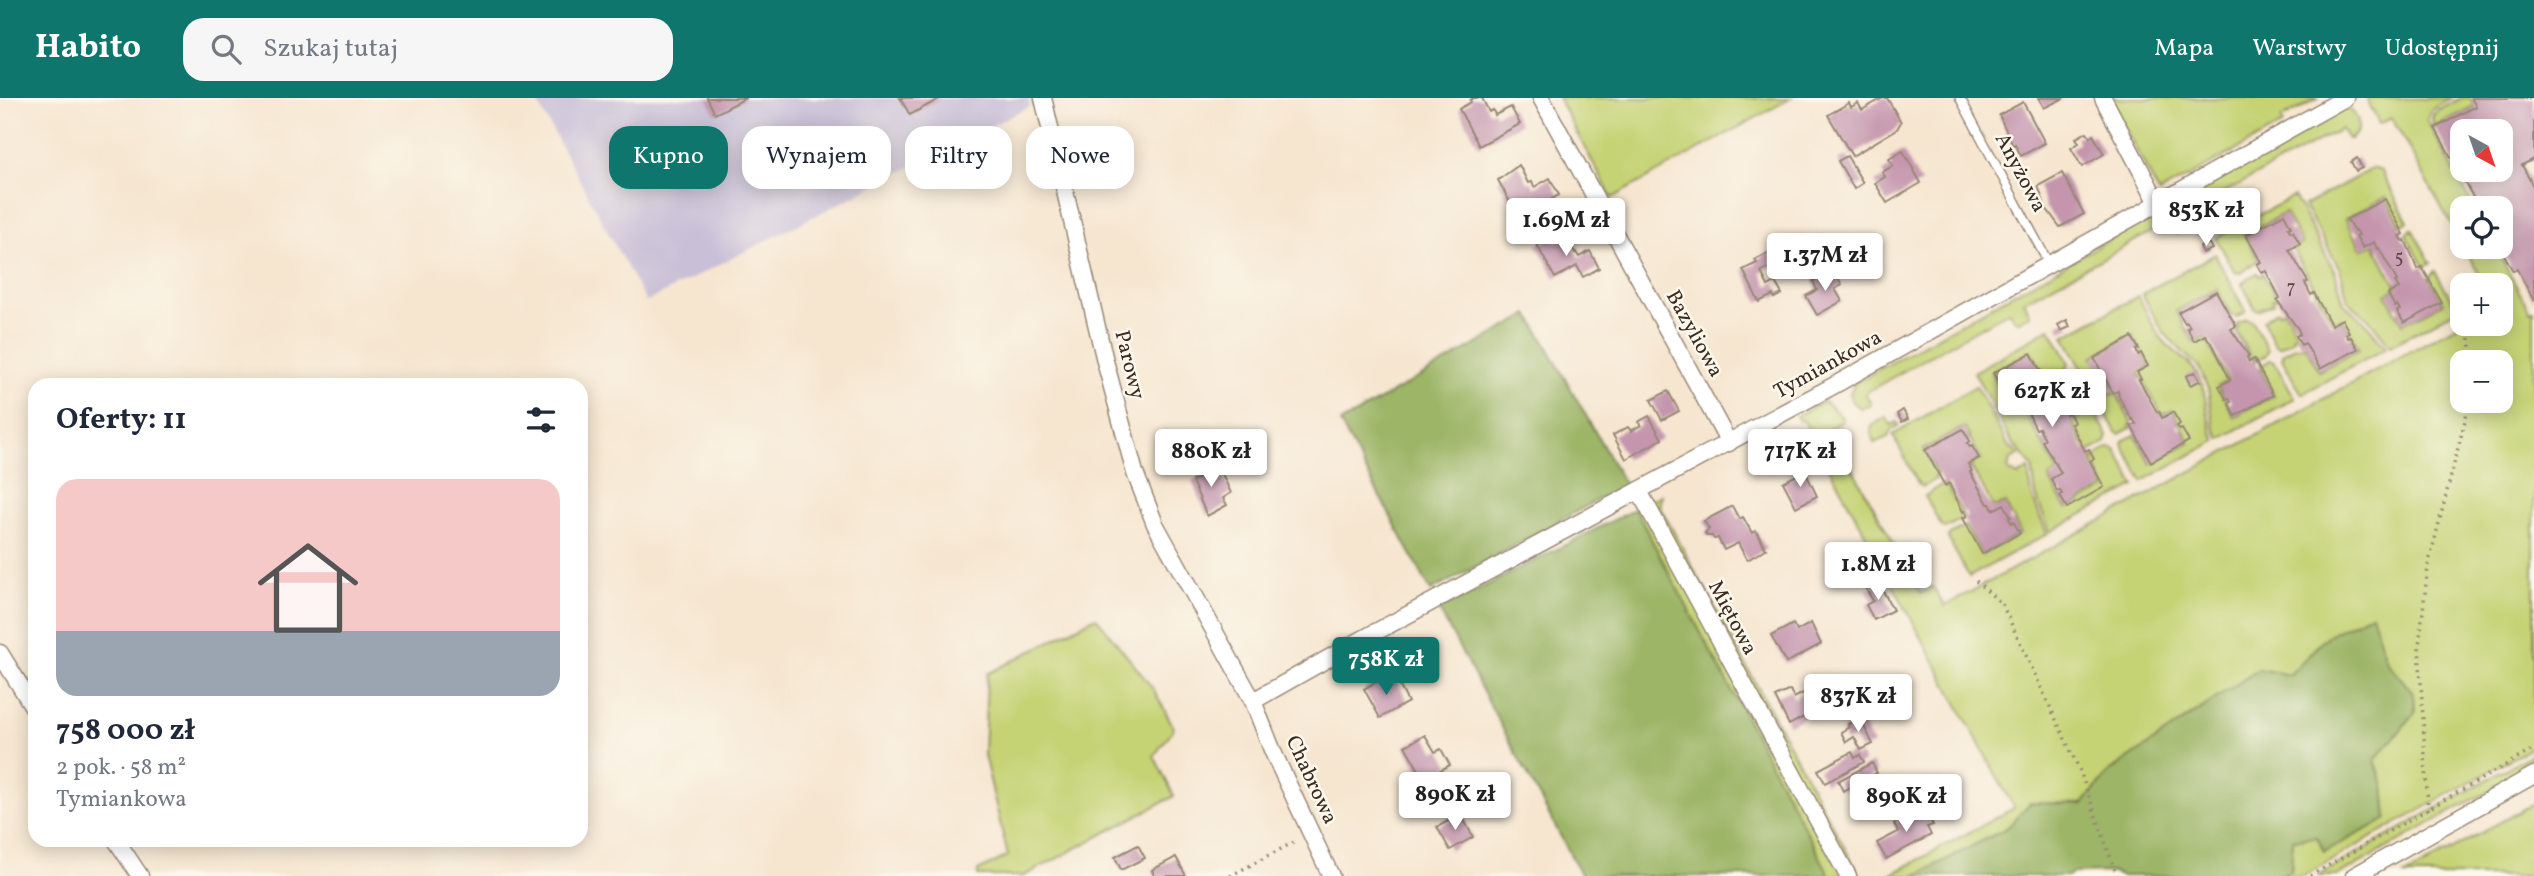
<!DOCTYPE html>
<html lang="pl">
<meta charset="utf-8">
<style>
:root{--surface:#fff;--page:#f6f6f7;--text:#1f2937;--muted:#747a83;--accent:#0f766e}
body{margin:0;font-family:Vollkorn,serif;background:var(--page);color:var(--text);height:100vh;display:flex;flex-direction:column;font-size:26px;white-space:nowrap}
*{box-sizing:border-box;margin:0}
p{font-size:23px;color:var(--muted)}
.icon{flex:none;width:38px;height:38px;fill:none;stroke:currentColor;stroke-width:2;stroke-linecap:round;stroke-linejoin:round}
.map{position:relative;flex:1;overflow:hidden}
.details{position:absolute;left:28px;top:280px;width:560px;height:469px;display:flex;flex-direction:column;background:var(--surface);border-radius:21px;box-shadow:0 4px 18px #0003}
.details>*{flex:none}
.hud{position:absolute;left:609px;top:28px;width:665px;height:63px;display:flex;gap:14px}
.needle{width:46px;rotate:140deg}
.controls{position:absolute;left:2450px;top:21px;display:grid;gap:14px}
.controls a{display:grid;place-items:center;width:63px;height:63px;border-radius:14px;background:var(--surface);box-shadow:0 4px 18px #0003;font-size:35px}
.price{position:absolute;translate:-50% -60px;padding:0 16px;border-radius:7px;background:#fff;color:#222;font-size:23px;line-height:46px;filter:drop-shadow(0 2px 4px #0008)}
.price::after{content:'';position:absolute;left:50%;top:42px;width:21px;height:16px;margin-left:-10px;background:inherit;clip-path:polygon(0 0,100% 0,50% 100%)}
.price.current{background:var(--accent);color:#fff}
ul{padding:0;list-style:none}
li{display:grid;align-content:center;gap:14px;height:371px;padding:0 28px}
li span{display:grid;place-items:center;height:217px;border-radius:21px;color:#555}
li>.icon{margin-inline-start:auto}
span .icon{width:126px;height:126px;fill:#fffc;stroke-width:1}
li b{font-size:30px}
h2{display:flex;justify-content:space-between;align-items:center;height:84px;padding:0 28px;font-size:30px}
.pill{padding:0 24px;border-radius:21px;background:var(--surface);box-shadow:0 4px 18px #0003;font-size:24px;line-height:63px}
.pill.current{background:var(--accent);color:#fff}
header{display:flex;align-items:center;gap:42px;box-sizing:border-box;height:98px;padding:0 35px;background:var(--accent);color:#fff}
header strong{font-size:33px}
nav{display:flex;gap:38px;margin-inline-start:auto;font-size:24px}
.search{width:490px;height:63px;background:var(--page);display:flex;align-items:center;gap:18px;box-sizing:border-box;padding:0 24px;border-radius:21px;color:var(--muted);font-size:26px}
.map>svg:first-child{display:block}
</style>
<header>
<strong>Habito</strong>
<div class="search"><svg class="icon" aria-label="search" viewBox="0 0 24 24"><circle cx="10" cy="10" r="6"/><path d="M15 15l6 6"/></svg>Szukaj tutaj</div>
<nav><a>Mapa</a><a>Warstwy</a><a>Udostępnij</a></nav>
</header>
<div class="map">
<svg width="2534" height="778" viewBox="0 0 2534 778">
<rect width="100%" height="100%" fill="#fbf7ec"/>
<filter id="ink" filterUnits="userSpaceOnUse"><feTurbulence type="fractalNoise" baseFrequency=".0143" numOctaves="2"/><feDisplacementMap in="SourceGraphic" scale="14" xChannelSelector="R" yChannelSelector="G"/><feConvolveMatrix kernelMatrix="1 2 1 2 8 2 1 2 1" color-interpolation-filters="sRGB"/></filter>
<filter id="wash" filterUnits="userSpaceOnUse"><feTurbulence type="fractalNoise" baseFrequency=".00686" numOctaves="4" result="noise"/><feDisplacementMap in="SourceGraphic" scale="28" xChannelSelector="R" yChannelSelector="G"/><feGaussianBlur stdDeviation="1.57" result="paint"/><feColorMatrix in="noise" values="0 0 0 0 0 0 0 0 0 0 0 0 0 0 0 0 0 1.4 0 .05"/><feComposite in="paint" operator="in"/></filter>
<g filter="url(#wash)">
<rect width="100%" height="100%" fill="#f6e6d0"/>
<!-- industrial -->
<polygon fill="#c9bfd7" points="535,0 1028,0 1030,8 646,204"/>
<!-- green -->
<g fill="#c5d375" stroke="#807e4a" stroke-width="2" fill-rule="evenodd">
<polygon points="1558,0 1791,0 1612,100"/>
<polygon points="2109,0 2319,0 2281,21 2283,26 2159,95"/>
<polygon points="2452,0 2431,12 2427,22 2474,110 2462,110 2462,146 2392,20 2379,26 2367,1"/>
<polygon points="2461,0 2470,0 2474,8 2434,29 2432,20 2435,14"/>
<polygon points="2343,10 2352,13 2358,22 2358,33 2351,41 2348,41 2341,31 2024,203 2030,217 2019,223 2015,222 2009,213 1881,286 1865,295 1871,306 1870,308 1860,310 1851,302 1850,295 1855,285"/>
<polygon points="2373,70 2381,73 2408,124 2401,127 2386,99 2345,121 2362,152 2374,146 2397,189 2386,196 2403,226 2443,205 2429,179 2435,173 2456,209 2455,213 2390,248 2369,221 2348,203 2340,171 2304,108"/>
<polygon points="2294,98 2335,174 2344,206 2365,224 2386,250 2302,296 2282,261 2284,255 2297,248 2299,250 2305,247 2319,273 2359,251 2342,220 2333,224 2293,151 2302,146 2285,115 2244,136 2259,162 2241,175 2235,174 2216,140"/>
<polygon points="2412,131 2431,165 2424,169 2406,137"/>
<path d="M2464 149H2495L2530 214 2534 212V648L2303 778H2278L2291 773 2293 741 2317 739 2324 753 2387 721 2384 688 2375 662 2415 615 2414 596 2387 564 2371 516 2327 538 2289 577 2259 571 2108 675 2083 706 2030 705 2007 730 1915 778H1889L2014 710 1803 321 1799 323 1796 318 1824 303 1843 320V323L1830 330 1921 495 1933 489 1945 508 2462 225 2501 226V187H2485ZM2462 264H2501V303H2462Z"/>
<polygon points="2215,156 2245,211 2245,214 2236,219 2235,217 2232,218 2217,191 2176,213 2194,245 2205,239 2228,282 2218,288 2234,319 2274,297 2260,271 2262,267 2270,262 2274,263 2295,300 2220,341 2214,329 2208,291 2200,271 2164,235 2142,196"/>
<polygon points="2257,175 2259,178 2263,176 2277,200 2272,202 2274,205 2258,212 2255,211 2242,185"/>
<path d="M2138 198C2146 212 2152 229 2162 241 2174 256 2191 262 2199 280 2209 301 2205 323 2216 343L2143 383 2122 346 2124 342 2135 337 2151 366 2190 344 2173 312 2162 317 2139 275 2150 268 2132 237 2092 259 2108 288 2095 294 2064 238Z"/>
<polygon points="2278,212 2279,215 2284,212 2297,236 2292,239 2294,241 2279,249 2275,247 2263,222"/>
<polygon points="2246,221 2252,223 2268,252 2266,257 2256,263 2254,260 2251,261 2235,231 2238,229 2236,226"/>
<polygon points="2050,230 2069,265 2067,271 2046,279 2031,253 1991,275 2008,306 2018,301 2058,374 2049,380 2066,411 2106,390 2092,363 2095,362 2093,359 2109,350 2116,352 2135,388 2050,434 2036,398 2032,368 2011,343 1974,274"/>
<polygon points="2071,276 2075,277 2089,304 2071,317 2069,314 2067,315 2053,291 2055,289 2054,286"/>
<polygon points="1976,288 2007,346 2019,357 2010,361 2008,372 2018,378 2028,371 2032,398 2047,436 1969,479 1948,440 1950,436 1965,428 1982,457 2021,435 2005,405 1994,410 1970,367 1981,361 1964,329 1924,351 1937,377 1935,378 1936,381 1923,389 1919,387 1893,337"/>
<polygon points="2112,294 2113,297 2116,295 2132,326 2130,327 2131,330 2119,336 2116,334 2100,304 2101,300"/>
<polygon points="2091,313 2096,316 2108,338 2106,344 2090,353 2087,351 2073,327 2074,322"/>
<polygon points="1886,319 1891,327 1897,324 1899,327 1891,332 1888,339 1874,345 1871,335 1872,328"/>
<polygon points="1943,386 1945,389 1947,388 1963,418 1962,421 1945,430 1942,429 1925,398"/>
<polygon points="1662,397 1659,407 1860,778 1830,778 1635,411"/>
<polygon points="1096,519 1154,592 1174,630 1154,658 1174,698 1024,778 978,778 978,773 1008,758 984,657 987,576"/>
<polygon points="2534,655 2534,661 2515,678 2337,778 2318,778"/>
<polygon points="2534,705 2534,778 2405,778"/>
</g>
<!-- forest -->
<g fill="#9cb566" stroke="#6c7042" stroke-width="2">
<polygon points="1529,216 1625,387 1431,493 1340,325"/>
<polygon points="1635,411 1830,778 1582,778 1439,512"/>
<polygon points="2371,516 2387,564 2414,596 2415,615 2375,662 2384,688 2387,721 2324,754 2317,739 2293,741 2291,773 2278,778 2121,778 2110,774 2072,775 2068,778 1915,778 2007,730 2030,705 2083,706 2108,675 2259,571 2290,577 2327,538"/>
</g>
<g id="blocks">
<!-- building -->
<g fill="#c495ad" fill-rule="evenodd">
<polygon points="707,0 746,0 715,16"/>
<polygon points="900,0 941,0 910,17"/>
<polygon points="1473,0 1482,0 1489,14 1493,12 1495,17 1511,9 1520,26 1479,48 1459,11 1471,4 1470,2"/>
<polygon points="1883,0 1887,0 1901,24 1897,31 1852,58 1828,17 1849,5 1851,9 1858,5 1862,12"/>
<polygon points="2039,0 2064,0 2044,10"/>
<path d="M2471 0H2534V61L2522 67 2534 90V203L2517 171 2513 173 2500 149 2501 110H2479L2435 30 2476 8ZM2462 33H2501V72H2462Z"/>
<polygon points="2023,4 2045,45 2021,58 2015,46 2013,48 1999,17"/>
<polygon points="2087,34 2090,39 2093,37 2104,56 2082,69 2071,50 2079,45 2076,40"/>
<polygon points="1903,53 1921,85 1887,105 1875,85 1885,79 1882,74 1893,68 1889,61"/>
<polygon points="1847,58 1863,85 1854,91 1838,63"/>
<polygon points="2357,60 2362,70 2356,73 2351,64"/>
<polygon points="1519,67 1528,85 1532,84 1534,89 1550,80 1559,97 1518,119 1498,82"/>
<polygon points="2062,75 2084,116 2060,129 2046,110 2038,88"/>
<polygon points="2385,101 2404,136 2400,138 2403,143 2405,142 2418,171 2422,169 2442,205 2404,225 2397,213 2400,212 2397,207 2395,209 2388,196 2399,190 2395,184 2397,183 2379,150 2377,151 2374,144 2363,150 2356,138 2359,137 2356,132 2354,133 2347,121"/>
<polygon points="2200,113 2204,120 2192,126 2189,119"/>
<polygon points="2284,116 2291,129 2288,130 2291,134 2293,133 2300,146 2289,152 2308,184 2305,185 2311,197 2314,195 2331,227 2342,221 2349,234 2346,236 2348,240 2351,239 2358,251 2320,271 2305,245 2301,247 2296,238 2300,236 2298,231 2277,202 2280,200 2266,173 2262,175 2257,166 2261,164 2246,137"/>
<polygon points="2179,120 2186,131 2177,135 2171,125"/>
<polygon points="1567,138 1575,155 1576,154 1579,159 1590,153 1599,170 1583,179 1577,168 1555,180 1537,147 1553,139 1556,144"/>
<polygon points="1802,138 1807,150 1761,174 1768,188 1775,184 1782,196 1774,200 1773,197 1759,204 1743,172 1757,165 1755,162"/>
<polygon points="2209,145 2212,151 2203,155 2200,149"/>
<polygon points="1830,174 1833,180 1837,178 1842,187 1835,191 1842,203 1817,217 1806,198 1817,192 1813,183"/>
<polygon points="2216,193 2236,228 2231,231 2249,258 2247,259 2249,264 2254,261 2273,297 2235,318 2229,306 2231,304 2229,300 2226,301 2219,288 2230,282 2213,247 2205,237 2194,243 2187,230 2190,229 2187,224 2185,225 2178,214"/>
<polygon points="2067,222 2070,229 2061,233 2058,227"/>
<polygon points="2132,239 2139,251 2136,252 2138,257 2141,255 2148,268 2137,274 2141,281 2139,282 2157,314 2159,313 2162,320 2173,314 2180,326 2177,328 2180,332 2182,331 2189,343 2151,364 2131,328 2136,326 2133,321 2132,322 2119,299 2118,293 2113,295 2094,260"/>
<polygon points="2031,255 2045,281 2049,279 2054,289 2050,290 2053,295 2066,316 2069,315 2072,320 2074,325 2071,326 2085,353 2089,351 2094,361 2090,363 2104,389 2067,410 2060,398 2062,396 2060,392 2057,393 2051,381 2061,375 2042,343 2045,341 2039,330 2036,331 2020,299 2009,305 2002,292 2005,291 2002,286 2000,288 1993,275"/>
<polygon points="2195,274 2200,283 2190,287 2186,278"/>
<polygon points="1668,293 1679,313 1662,322 1651,302"/>
<polygon points="1903,312 1908,321 1902,324 1897,316"/>
<polygon points="1649,318 1662,341 1626,361 1613,337 1628,329 1631,333 1641,327 1638,324"/>
<polygon points="1963,331 1970,343 1967,345 1970,349 1972,348 1979,360 1968,366 1972,373 1970,374 1988,406 1990,406 1993,412 2004,406 2011,419 2009,420 2011,425 2013,423 2020,435 1982,456 1963,420 1967,418 1965,413 1963,414 1949,385 1945,388 1925,352"/>
<polygon points="1203,364 1211,373 1222,376 1231,395 1223,400 1227,407 1207,418 1192,383 1200,379 1196,370"/>
<polygon points="1805,373 1817,398 1796,409 1783,384"/>
<polygon points="1732,408 1739,421 1743,419 1752,435 1756,433 1766,451 1747,462 1738,445 1724,452 1718,440 1714,441 1712,438 1707,438 1705,435 1709,431 1704,423"/>
<polygon points="1879,485 1893,512 1874,522 1866,507 1873,503 1866,491"/>
<polygon points="1811,525 1821,546 1786,565 1771,538 1793,526 1797,533"/>
<polygon points="1385,579 1389,587 1397,583 1408,604 1380,620 1364,591"/>
<polygon points="1790,592 1794,600 1807,593 1817,612 1789,627 1775,599"/>
<polygon points="1860,620 1873,646 1861,652 1854,639 1846,644 1841,634 1849,629 1848,626"/>
<polygon points="1425,637 1435,654 1441,651 1450,667 1424,681 1405,648"/>
<polygon points="1852,654 1855,660 1860,657 1864,664 1825,685 1818,672"/>
<polygon points="1872,665 1877,675 1843,693 1838,683"/>
<polygon points="1925,713 1933,727 1927,729 1931,737 1886,761 1877,745 1898,734 1894,726 1912,716 1914,719"/>
<polygon points="1461,716 1473,739 1450,752 1437,729"/>
<polygon points="1138,747 1145,760 1121,772 1115,759"/>
<polygon points="1176,759 1186,778 1154,778 1152,772"/>
</g>
</g>
</g>
<g filter="url(#ink)">
<use href="#blocks" fill-opacity="0" stroke="#988877" stroke-width="2"/>
<g fill="none" stroke-linecap="round" stroke-linejoin="round">
<!-- service casing -->
<g stroke="#988877" stroke-width="11">
<polyline id="service" points="1960,0 2049,166"/>
</g>
<!-- minor casing -->
<g stroke="#988877" stroke-width="19">
<g id="minor">
<polyline points="1043,0 1105,263 1135,375 1155,426 1253,603 1273,654 1331,778"/>
<polyline points="1541,0 1729,345"/>
<polyline points="2103,0 2158,105"/>
<polyline points="1639,393 1848,778"/>
<polyline points="0,555 35,612"/>
<polyline points="1253,603 1359,543 1833,288 2345,0"/>
<polyline points="116,742 140,778"/>
<polyline points="2354,778 2534,677"/>
</g>
</g>
<!-- path -->
<g stroke="#988877" stroke-width="3.5" stroke-dasharray="2 5" stroke-linecap="butt">
<polyline points="2468,226 2473,264"/>
<polyline points="1976,483 2002,506 2080,673 2117,778"/>
<polyline points="2428,712 2419,548 2428,468 2470,303"/>
<polyline points="1230,778 1298,742"/>
<polyline points="2310,778 2534,651"/>
</g>
<!-- service -->
<use href="#service" stroke="#fff" stroke-width="8"/>
<!-- minor -->
<use href="#minor" stroke="#fff" stroke-width="16"/>
</g>
</g>
<g text-anchor="middle" dominant-baseline="central" stroke-width="5" stroke-linejoin="round" paint-order="stroke">
<!-- number labels -->
<g font-size="18" fill="#5d4542">
<text x="2399" y="160">5</text>
<text x="2291" y="190">7</text>
</g>
<!-- street labels -->
<g font-size="21" fill="#3b2a1e" stroke="#fbf7ec">
<text transform="translate(2020 75) rotate(62)">Anyżowa</text>
<text transform="translate(1694 236) rotate(61)">Bazyliowa</text>
<text transform="translate(1129 267) rotate(76)">Parowy</text>
<text transform="translate(1828 267) rotate(-29)">Tymiankowa</text>
<text transform="translate(1732 520) rotate(62)">Miętowa</text>
<text transform="translate(1311 682) rotate(65)">Chabrowa</text>
</g>
</g>
</svg>
<div class="controls">
<a><svg class="needle" viewBox="-14 -14 28 28"><path d="M0-13l5 13h-10z" fill="#e53935"/><path d="M0 13l5-13h-10z" fill="#747a83"/></svg></a>
<a><svg class="icon" aria-label="locate" viewBox="0 0 24 24"><circle cx="12" cy="12" r="6"/><path d="M12 2v4M12 18v4M2 12h4M18 12h4"/></svg></a>
<a>+</a>
<a>−</a>
</div>
<b class="price" style="left:2206px;top:150px">853K zł</b>
<b class="price" style="left:1566px;top:160px">1.69M zł</b>
<b class="price" style="left:1825px;top:195px">1.37M zł</b>
<b class="price" style="left:2052px;top:331px">627K zł</b>
<b class="price" style="left:1211px;top:391px">880K zł</b>
<b class="price" style="left:1800px;top:391px">717K zł</b>
<b class="price" style="left:1878px;top:504px">1.8M zł</b>
<b class="price current" style="left:1386px;top:599px">758K zł</b>
<b class="price" style="left:1858px;top:636px">837K zł</b>
<b class="price" style="left:1455px;top:734px">890K zł</b>
<b class="price" style="left:1906px;top:736px">890K zł</b>
<div class="hud">
<a class="pill current">Kupno</a>
<a class="pill">Wynajem</a>
<a class="pill">Filtry</a>
<a class="pill">Nowe</a>
</div>
<section class="details">
<h2>Oferty: 11<svg class="icon" aria-label="filters" viewBox="0 0 24 24"><path d="M4 7h16M4 17h16"/><circle cx="9" cy="7" r="2"/><circle cx="15" cy="17" r="2"/></svg></h2>
<ul>
<li><span style="background:linear-gradient(#f6c9c9 70%,#9aa5b1 0)"><svg class="icon" aria-label="home" viewBox="0 0 24 24"><path d="M3 11l9-7 9 7M6 9v11h12V9"/></svg></span><div><b>758 000 zł</b><p>2 pok. · 58 m²</p><p>Tymiankowa</p></div></li>
</ul>
</section>
</div>
